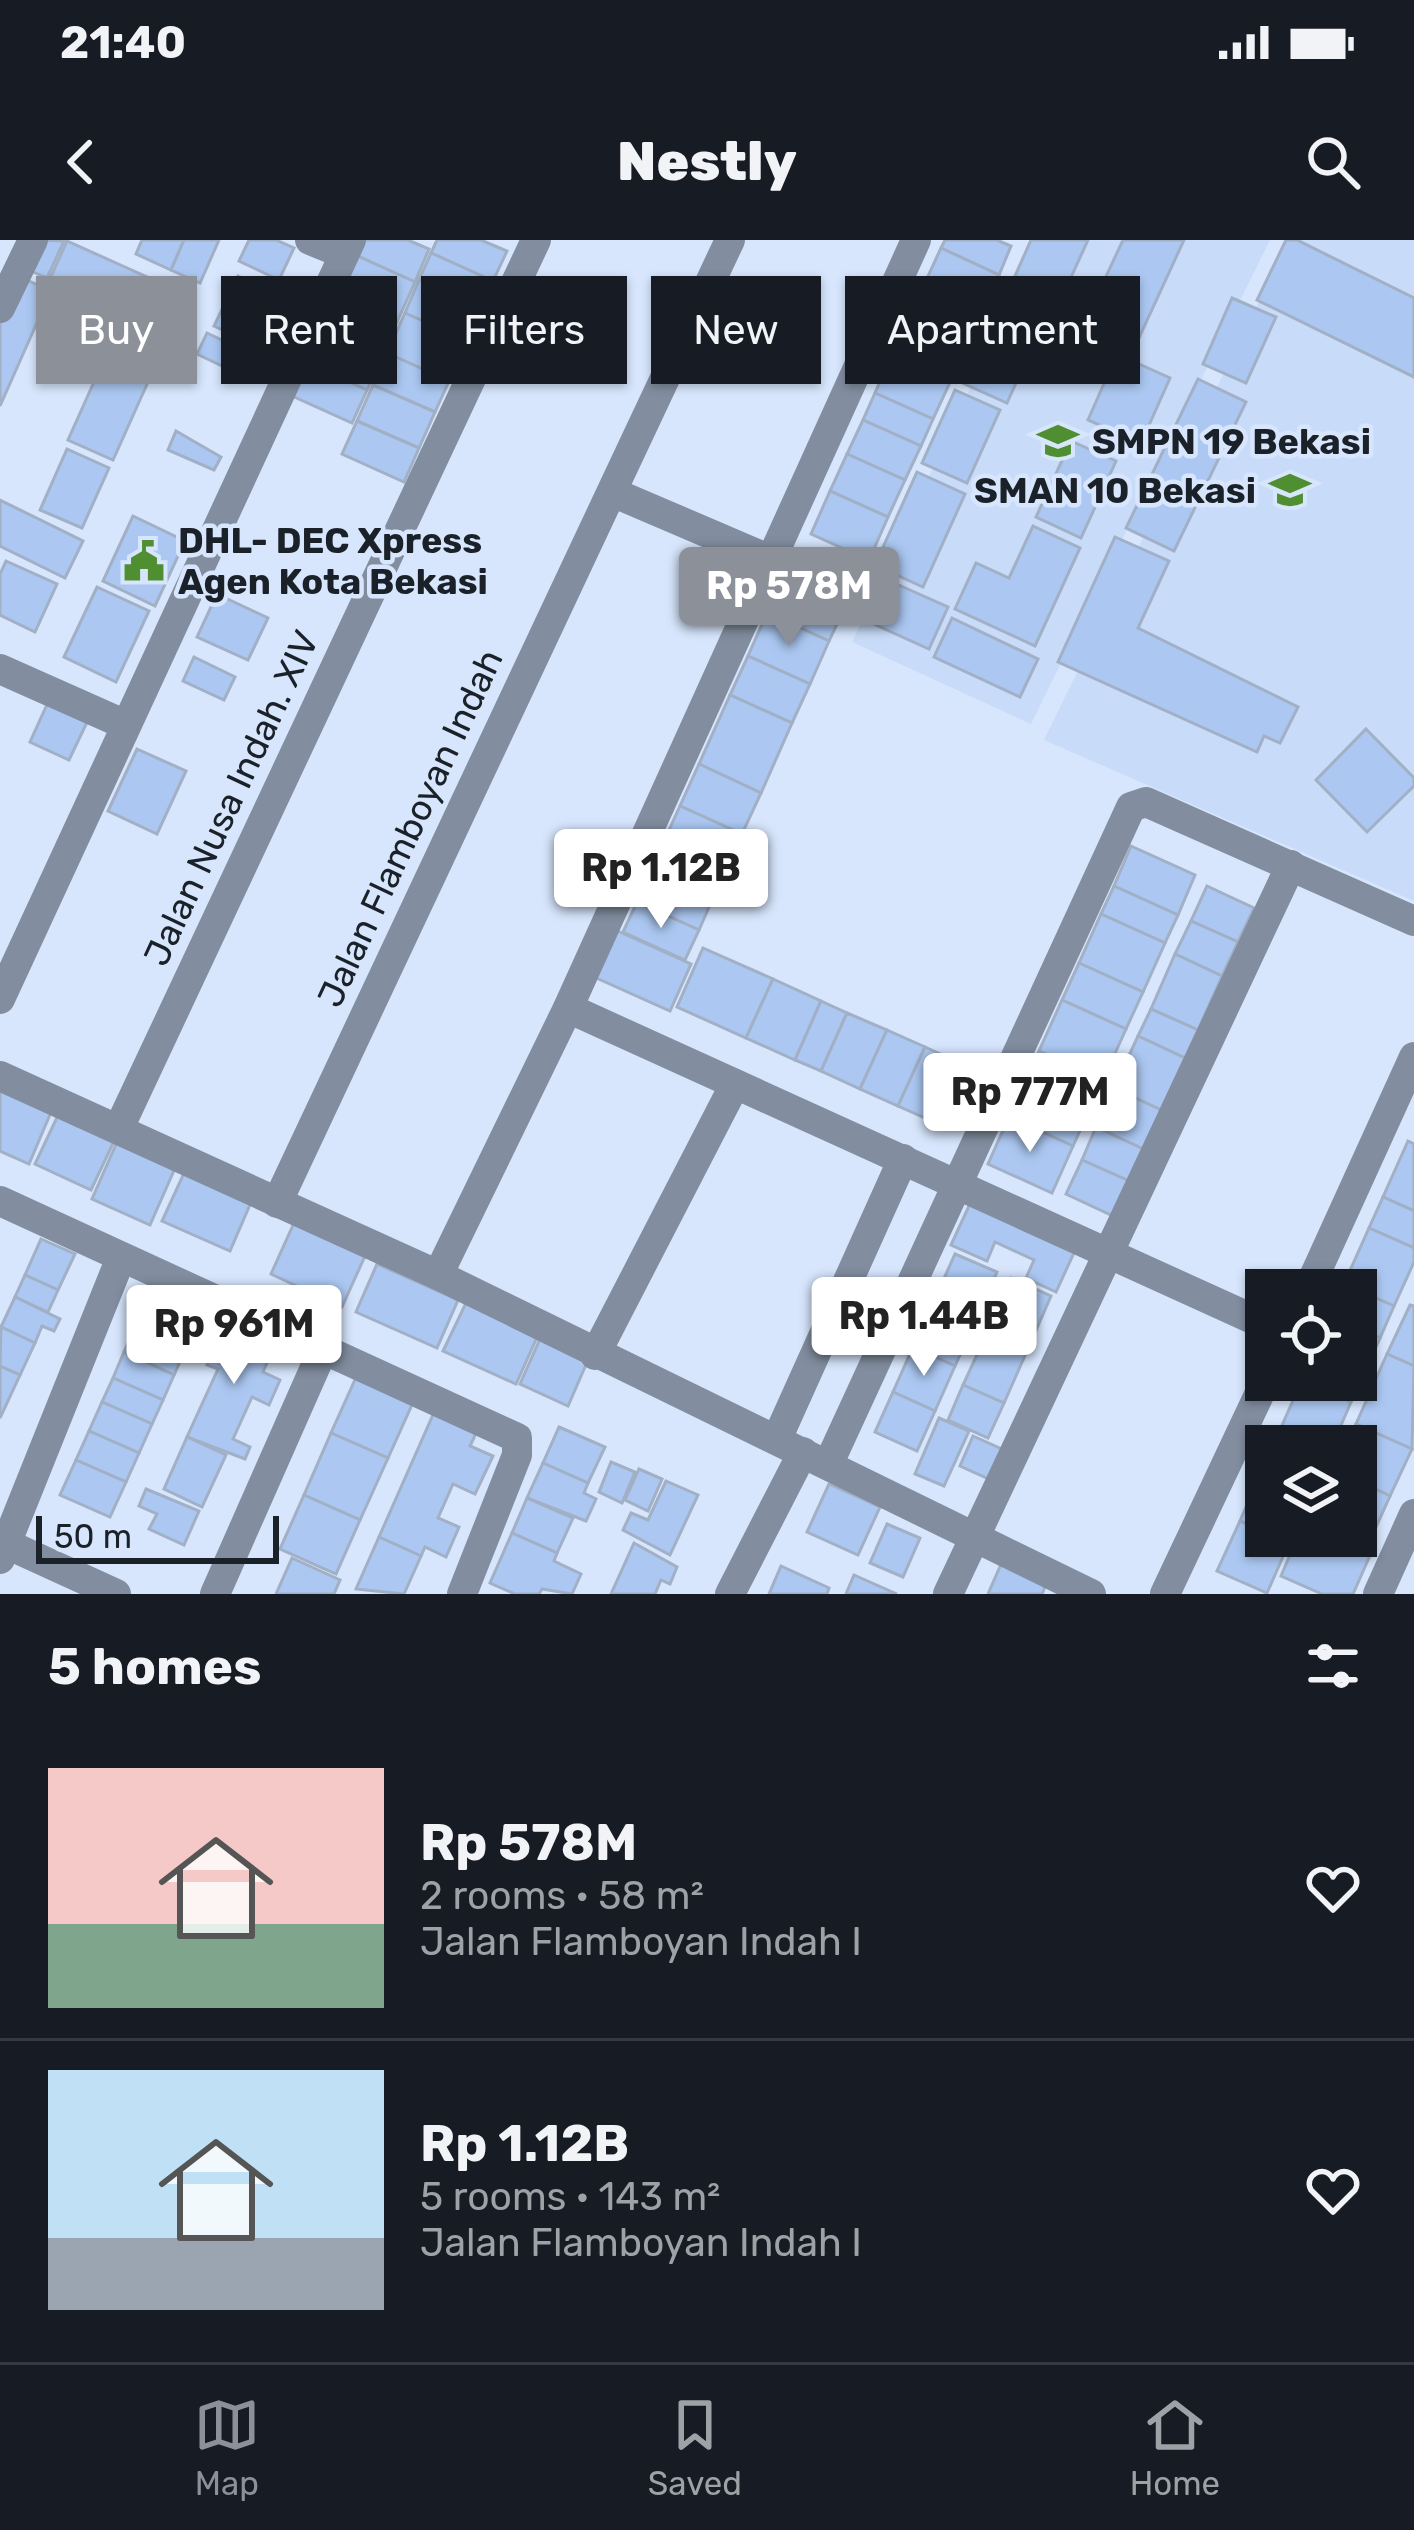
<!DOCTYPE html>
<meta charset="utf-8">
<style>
:root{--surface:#171b24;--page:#242831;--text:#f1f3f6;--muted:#9ea1a6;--line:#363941;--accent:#8c9099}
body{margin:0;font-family:Rubik,sans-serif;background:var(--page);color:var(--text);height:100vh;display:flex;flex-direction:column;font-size:45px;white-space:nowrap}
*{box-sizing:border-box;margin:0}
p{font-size:39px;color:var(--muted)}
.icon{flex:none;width:66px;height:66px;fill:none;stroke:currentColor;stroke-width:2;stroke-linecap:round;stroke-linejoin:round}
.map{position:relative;height:1354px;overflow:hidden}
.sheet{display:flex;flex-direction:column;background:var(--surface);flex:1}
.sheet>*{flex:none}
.banner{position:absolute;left:36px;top:36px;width:1344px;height:108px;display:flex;gap:24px}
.buttons{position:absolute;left:1245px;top:1029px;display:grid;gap:24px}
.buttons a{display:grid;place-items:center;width:132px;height:132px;border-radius:0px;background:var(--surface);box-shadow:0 3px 9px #0004;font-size:60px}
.scale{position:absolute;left:36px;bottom:30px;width:243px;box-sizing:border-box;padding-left:12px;border:6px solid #1b2129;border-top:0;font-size:33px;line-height:42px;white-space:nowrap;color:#1b2129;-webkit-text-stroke:9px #d7e6fd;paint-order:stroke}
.price{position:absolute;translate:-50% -102px;padding:0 27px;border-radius:12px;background:#fff;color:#222;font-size:39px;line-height:78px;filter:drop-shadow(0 3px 6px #0008)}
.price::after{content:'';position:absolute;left:50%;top:72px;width:36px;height:27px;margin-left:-18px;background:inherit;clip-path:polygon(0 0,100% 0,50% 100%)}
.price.current{background:var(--accent);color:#fff}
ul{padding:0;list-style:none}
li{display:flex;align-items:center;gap:36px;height:300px;padding:0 48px}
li+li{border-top:3px solid var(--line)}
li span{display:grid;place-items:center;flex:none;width:336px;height:240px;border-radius:0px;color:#555}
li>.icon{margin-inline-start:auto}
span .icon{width:144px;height:144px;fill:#fffc;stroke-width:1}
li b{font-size:51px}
h2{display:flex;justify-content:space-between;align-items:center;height:144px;padding:0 48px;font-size:51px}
.tag{padding:0 42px;border-radius:0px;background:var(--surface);box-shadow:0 3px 9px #0004;font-size:42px;line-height:108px}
.tag.current{background:var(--accent);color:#fff}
.status{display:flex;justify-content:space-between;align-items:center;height:84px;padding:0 60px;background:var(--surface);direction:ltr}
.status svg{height:33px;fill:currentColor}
header{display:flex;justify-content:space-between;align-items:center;height:156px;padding:0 48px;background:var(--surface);font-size:54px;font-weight:800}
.menu{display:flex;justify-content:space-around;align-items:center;height:168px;border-top:3px solid var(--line);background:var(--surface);font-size:33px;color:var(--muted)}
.menu a{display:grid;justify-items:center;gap:6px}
.menu .current{color:var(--accent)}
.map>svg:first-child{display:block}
</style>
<div class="status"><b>21:40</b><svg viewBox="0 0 49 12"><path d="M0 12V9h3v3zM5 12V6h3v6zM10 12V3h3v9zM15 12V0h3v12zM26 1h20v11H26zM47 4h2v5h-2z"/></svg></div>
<header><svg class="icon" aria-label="back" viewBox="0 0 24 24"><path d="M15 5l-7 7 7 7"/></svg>Nestly<svg class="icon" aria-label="search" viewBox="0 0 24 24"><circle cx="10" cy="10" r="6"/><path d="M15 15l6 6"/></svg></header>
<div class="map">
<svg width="1414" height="1354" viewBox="0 0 1414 1354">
<rect width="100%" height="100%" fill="#d7e6fd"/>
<!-- built -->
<g fill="#c8dbf8">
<polygon points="1039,0 1270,0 1031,484 852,402"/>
<polygon points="1289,0 1414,0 1414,661 1044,500"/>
</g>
<!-- building -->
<g fill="#acc8f2" stroke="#a1b0c5" stroke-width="3">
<polygon points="34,0 64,1 47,38 22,27"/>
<polygon points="142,0 184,0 171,30 136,14"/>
<polygon points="184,0 219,0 200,43 171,30"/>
<polygon points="249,0 276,0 294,8 279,40 239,21"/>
<polygon points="359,0 408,0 429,9 415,42 353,14"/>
<polygon points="437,0 481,0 507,11 493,41 431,13"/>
<polygon points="945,0 997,0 1011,6 999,35 941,8"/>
<polygon points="1031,0 1088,0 1062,57 1015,36"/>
<polygon points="1123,0 1184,0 1138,100 1088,75"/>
<polygon points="1286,0 1297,0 1414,58 1414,137 1257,60"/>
<polygon points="67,1 185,54 168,94 49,41"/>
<polygon points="941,8 999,35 981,73 923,47"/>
<polygon points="431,13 493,41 481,68 419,40"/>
<polygon points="353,14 415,42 397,82 335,54"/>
<polygon points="18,36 51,51 0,166 0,77"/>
<polygon points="238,36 293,62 270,112 214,86"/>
<polygon points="419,40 481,68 467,101 405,73"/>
<polygon points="1001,43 1051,65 1007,163 958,141"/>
<polygon points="923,47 981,73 967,104 909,78"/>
<polygon points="335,54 397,82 383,114 321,86"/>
<polygon points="1232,58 1276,77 1246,143 1203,124"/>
<polygon points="405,73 467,101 449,141 387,113"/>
<polygon points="909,78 967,104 952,138 893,112"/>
<polygon points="321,86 383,114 367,150 305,122"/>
<polygon points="116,93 161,113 113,220 68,200"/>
<polygon points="207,93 251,114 241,135 197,114"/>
<polygon points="893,112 952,138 933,179 875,153"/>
<polygon points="387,113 449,141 435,172 373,145"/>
<polygon points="1117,114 1170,138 1141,203 1088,180"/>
<polygon points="305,122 367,150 352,183 290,155"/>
<polygon points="1198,139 1246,162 1174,311 1126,288"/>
<polygon points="373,145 435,172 419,208 357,181"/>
<polygon points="955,150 1000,170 967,243 922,223"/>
<polygon points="875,153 933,179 921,206 863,180"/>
<polygon points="863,180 921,206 905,240 847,214"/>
<polygon points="357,181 419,208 404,242 342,214"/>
<polygon points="176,191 221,217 214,230 168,210"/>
<polygon points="1071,201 1116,221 1081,298 1036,277"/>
<polygon points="67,209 109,228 82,288 40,270"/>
<polygon points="847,214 905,240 888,277 830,251"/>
<polygon points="917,232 965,254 923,347 875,325"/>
<polygon points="830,251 888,277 869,320 811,294"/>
<polygon points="0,260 83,301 65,338 0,306"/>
<polygon points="133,276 185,301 155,366 103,341"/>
<polygon points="1033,286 1080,308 1035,406 955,369 976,323 1009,338"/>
<polygon points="1115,297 1169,321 1138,388 1298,467 1280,503 1264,496 1257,512 1058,422"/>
<polygon points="6,321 57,344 35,392 0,375 0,334"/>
<polygon points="791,321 853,350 829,401 767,373"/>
<polygon points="874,334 948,367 929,409 856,376"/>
<polygon points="97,347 149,371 116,442 64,417"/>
<polygon points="217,354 268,378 248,420 197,397"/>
<polygon points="767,373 829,401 810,444 748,416"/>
<polygon points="952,378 1038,419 1020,457 934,417"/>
<polygon points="748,416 810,444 792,483 730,455"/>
<polygon points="194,417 235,437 224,460 183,441"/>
<polygon points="730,455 792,483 761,553 699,524"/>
<polygon points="50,458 90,476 69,520 30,502"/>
<polygon points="1366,489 1414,538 1414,546 1367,592 1316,540"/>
<polygon points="137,509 186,531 157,594 108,571"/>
<polygon points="699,524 761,553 742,594 680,566"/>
<polygon points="680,566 742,594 716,651 654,623"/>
<polygon points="1131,606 1195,635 1178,675 1114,646"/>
<polygon points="654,623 716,651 699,690 637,662"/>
<polygon points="1114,646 1178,675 1165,703 1101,674"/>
<polygon points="1207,646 1254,668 1238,702 1191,681"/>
<polygon points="637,662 699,690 685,720 623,692"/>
<polygon points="1101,674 1165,703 1143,752 1079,723"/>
<polygon points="1191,681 1238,702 1222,736 1175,714"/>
<polygon points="613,689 691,724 670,771 592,736"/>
<polygon points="703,708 773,739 746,798 677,767"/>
<polygon points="1175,714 1222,736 1198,790 1151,769"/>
<polygon points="1079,723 1143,752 1126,789 1062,760"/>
<polygon points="773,739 821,761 795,820 746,798"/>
<polygon points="1062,760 1126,789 1103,840 1039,811"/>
<polygon points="821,761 847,773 821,831 795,820"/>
<polygon points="1151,769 1198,790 1185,818 1138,796"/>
<polygon points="847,773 887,790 860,849 821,831"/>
<polygon points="887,790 925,807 898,866 860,849"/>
<polygon points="1138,796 1185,818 1161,870 1114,848"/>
<polygon points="925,807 967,826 941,885 898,866"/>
<polygon points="1039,811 1103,840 1087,875 1023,846"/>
<polygon points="0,842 54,865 29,924 0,911"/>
<polygon points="1023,846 1087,875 1073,906 1009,877"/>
<polygon points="1114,848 1161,870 1143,909 1096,887"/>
<polygon points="60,871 116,897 91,950 35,924"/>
<polygon points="1009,877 1073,906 1052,953 988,924"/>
<polygon points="1096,887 1143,909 1129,941 1082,920"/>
<polygon points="121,893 179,919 150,985 92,959"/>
<polygon points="1408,901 1414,904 1414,971 1383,957"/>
<polygon points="1082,920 1129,941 1113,976 1066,954"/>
<polygon points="185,931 252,960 230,1011 162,981"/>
<polygon points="974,955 1078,1004 1056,1052 1026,1038 1034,1020 995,1002 987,1021 951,1005"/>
<polygon points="1383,957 1414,971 1414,1008 1369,988"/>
<polygon points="294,983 365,1016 342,1067 271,1034"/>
<polygon points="1369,988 1414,1008 1414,1022 1394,1066 1344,1044"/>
<polygon points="41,999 75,1014 58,1050 25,1035"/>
<polygon points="955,1014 997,1032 975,1082 933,1063"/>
<polygon points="377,1024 458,1060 437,1108 356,1072"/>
<polygon points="25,1035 58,1050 48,1072 15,1057"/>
<polygon points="1011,1038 1051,1056 1027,1111 987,1093"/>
<polygon points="1344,1044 1394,1066 1380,1098 1356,1087 1356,1050 1342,1050"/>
<polygon points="155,1053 213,1079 197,1115 139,1089 143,1081 135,1078 146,1056 153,1059"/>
<polygon points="15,1057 60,1079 54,1091 42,1086 35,1103 1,1087"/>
<polygon points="466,1063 538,1095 516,1144 443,1111"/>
<polygon points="933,1063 975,1082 955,1126 913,1107"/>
<polygon points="1410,1065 1414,1066 1414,1126 1387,1114"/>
<polygon points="239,1083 277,1100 263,1132 280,1140 269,1165 252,1157 233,1199 250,1207 245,1219 187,1197 218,1129 207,1125 226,1084 236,1088"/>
<polygon points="1,1087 35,1103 20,1135 0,1126"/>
<polygon points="1356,1087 1380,1098 1368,1125 1356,1120"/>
<polygon points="135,1088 185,1110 174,1135 124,1112"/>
<polygon points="987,1093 1027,1111 1004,1163 963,1145"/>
<polygon points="540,1099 588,1120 568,1166 520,1144"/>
<polygon points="913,1107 955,1126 935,1171 893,1152"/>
<polygon points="124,1112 174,1135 163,1160 113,1138"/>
<polygon points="1387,1114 1414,1126 1412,1209 1356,1184"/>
<polygon points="1356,1120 1368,1125 1351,1162 1302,1140 1356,1140"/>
<polygon points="0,1126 20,1135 0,1178"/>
<polygon points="358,1133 415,1158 388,1218 331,1193"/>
<polygon points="113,1138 163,1160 152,1184 102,1162"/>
<polygon points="1302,1140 1351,1162 1332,1206 1317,1206 1280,1190"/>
<polygon points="963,1145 1004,1163 988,1198 948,1180"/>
<polygon points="893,1152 935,1171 917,1211 875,1192"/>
<polygon points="102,1162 152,1184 139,1213 89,1191"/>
<polygon points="436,1168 479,1187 470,1206 493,1216 475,1254 453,1244 438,1278 459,1287 446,1317 425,1307 421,1316 379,1297"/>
<polygon points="939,1178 969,1191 944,1246 915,1234"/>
<polygon points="1356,1184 1412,1209 1390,1256 1356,1240 1356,1206 1346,1206"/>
<polygon points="559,1187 605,1207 588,1243 543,1223"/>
<polygon points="89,1191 139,1213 126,1242 76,1220"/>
<polygon points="331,1193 388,1218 360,1280 304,1255"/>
<polygon points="973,1196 1004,1210 991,1240 960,1226"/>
<polygon points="187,1197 226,1215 202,1267 164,1249"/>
<polygon points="76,1220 126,1242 110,1277 60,1255"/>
<polygon points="611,1222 635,1232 622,1263 599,1252"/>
<polygon points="543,1223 588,1243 584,1253 596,1259 586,1281 527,1258"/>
<polygon points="1265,1223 1266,1224 1266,1292 1240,1281"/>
<polygon points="639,1229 662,1239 648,1271 625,1260"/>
<polygon points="1356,1240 1390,1256 1372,1296 1356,1288"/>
<polygon points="666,1241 698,1255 670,1315 623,1290 631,1273 648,1280"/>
<polygon points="829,1244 880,1267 858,1315 807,1292"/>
<polygon points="146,1249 199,1271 184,1305 149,1289 157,1274 139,1266"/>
<polygon points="304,1255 360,1280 336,1334 280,1309"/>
<polygon points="527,1258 573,1278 557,1313 512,1293"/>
<polygon points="1240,1281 1289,1303 1267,1353 1217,1331"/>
<polygon points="887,1284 920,1298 903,1337 870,1323"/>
<polygon points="512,1293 557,1313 554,1321 581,1334 572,1354 542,1349 539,1354 515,1354 490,1343"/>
<polygon points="1298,1296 1356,1296 1375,1304 1353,1354 1322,1354 1281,1336"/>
<polygon points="379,1297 421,1316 404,1354 356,1349"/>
<polygon points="634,1303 677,1327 670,1344 661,1340 655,1354 611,1354"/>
<polygon points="292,1318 340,1340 334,1354 276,1354"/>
<polygon points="1002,1322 1047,1342 1042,1354 988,1354"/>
<polygon points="781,1326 829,1348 827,1354 769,1354"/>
<polygon points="854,1335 897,1354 846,1354"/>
</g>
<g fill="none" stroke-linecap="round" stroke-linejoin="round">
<!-- street -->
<g stroke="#828ea0" stroke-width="30">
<polyline points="310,0 344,14"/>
<polyline points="0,68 33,0"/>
<polyline points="612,252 771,320"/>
<polyline points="0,429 126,485"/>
<polyline points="0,759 351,0"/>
<polyline points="568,768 1266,1085"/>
<polyline points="0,836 438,1035 1091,1354"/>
<polyline points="119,888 536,0"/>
<polyline points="0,961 517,1198 517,1215 462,1354"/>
<polyline points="277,963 730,0"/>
<polyline points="438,1035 568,768 916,0"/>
<polyline points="1308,1050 1414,817"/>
<polyline points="595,1115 735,844"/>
<polyline points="777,1199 903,919"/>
<polyline points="828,1225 1131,567 1146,562 1414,681"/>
<polyline points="0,1301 116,1354"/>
<polyline points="0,1319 120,1020"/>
<polyline points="215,1354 325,1105"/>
<polyline points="730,1354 803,1212"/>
<polyline points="948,1354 1291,625"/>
<polyline points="1165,1354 1266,1140"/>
<polyline points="1378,1354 1414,1274"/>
</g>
</g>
<!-- icons -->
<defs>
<g id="school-bare" transform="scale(3.24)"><path d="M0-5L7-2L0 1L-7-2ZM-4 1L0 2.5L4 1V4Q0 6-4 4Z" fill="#4f8f31" stroke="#d7e6fd" stroke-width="2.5" paint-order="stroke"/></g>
<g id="civic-bare" transform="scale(3.24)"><path d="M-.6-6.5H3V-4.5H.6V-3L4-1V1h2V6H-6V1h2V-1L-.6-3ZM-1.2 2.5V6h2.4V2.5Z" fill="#4f8f31" stroke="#d7e6fd" stroke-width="2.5" paint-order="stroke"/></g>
</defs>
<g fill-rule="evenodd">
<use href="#school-bare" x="1058" y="201"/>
<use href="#school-bare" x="1290" y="250"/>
<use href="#civic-bare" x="144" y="321"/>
</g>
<g text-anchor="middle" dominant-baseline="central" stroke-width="9" stroke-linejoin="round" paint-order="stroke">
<!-- poi labels -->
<g font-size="36" font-weight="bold" fill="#1b2129" stroke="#d7e6fd" text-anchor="start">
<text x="1092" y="201">SMPN 19 Bekasi</text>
<text x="1256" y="250" text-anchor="end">SMAN 10 Bekasi</text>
<text x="178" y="300">DHL- DEC Xpress<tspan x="178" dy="41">Agen Kota Bekasi</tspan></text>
</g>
<!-- street labels -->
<g font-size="36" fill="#1b2129" stroke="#d7e6fd">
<text transform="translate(231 558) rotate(-65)">Jalan Nusa Indah. XIV</text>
<text transform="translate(410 588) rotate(-65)">Jalan Flamboyan Indah</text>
</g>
</g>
</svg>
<div class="buttons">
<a><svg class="icon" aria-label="locate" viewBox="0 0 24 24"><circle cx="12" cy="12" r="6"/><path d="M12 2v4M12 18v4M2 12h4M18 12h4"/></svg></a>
<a><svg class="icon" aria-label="layers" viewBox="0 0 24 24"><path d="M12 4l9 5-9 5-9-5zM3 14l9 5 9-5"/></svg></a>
</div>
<div class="scale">50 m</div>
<b class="price current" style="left:789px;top:409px">Rp 578M</b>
<b class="price" style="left:661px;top:691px">Rp 1.12B</b>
<b class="price" style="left:1030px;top:915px">Rp 777M</b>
<b class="price" style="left:924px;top:1139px">Rp 1.44B</b>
<b class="price" style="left:234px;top:1147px">Rp 961M</b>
<div class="banner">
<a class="tag current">Buy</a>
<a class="tag">Rent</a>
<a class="tag">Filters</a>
<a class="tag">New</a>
<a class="tag">Apartment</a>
</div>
</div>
<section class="sheet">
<h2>5 homes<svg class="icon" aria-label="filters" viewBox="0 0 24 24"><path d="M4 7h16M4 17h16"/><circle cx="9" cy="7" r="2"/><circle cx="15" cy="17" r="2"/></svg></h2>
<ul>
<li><span style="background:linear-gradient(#f6c9c9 65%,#7fa58c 0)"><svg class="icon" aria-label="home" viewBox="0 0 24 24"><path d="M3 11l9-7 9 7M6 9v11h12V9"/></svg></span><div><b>Rp 578M</b><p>2 rooms · 58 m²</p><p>Jalan Flamboyan Indah I</p></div><svg class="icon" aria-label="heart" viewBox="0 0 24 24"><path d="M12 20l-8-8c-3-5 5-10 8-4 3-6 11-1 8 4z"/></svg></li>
<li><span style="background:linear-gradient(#bfe0f5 70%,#9aa5b1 0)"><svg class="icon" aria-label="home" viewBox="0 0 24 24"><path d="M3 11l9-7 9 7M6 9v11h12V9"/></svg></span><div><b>Rp 1.12B</b><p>5 rooms · 143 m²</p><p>Jalan Flamboyan Indah I</p></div><svg class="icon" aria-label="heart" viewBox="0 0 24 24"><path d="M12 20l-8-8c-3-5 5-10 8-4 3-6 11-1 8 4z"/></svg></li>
</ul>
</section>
<nav class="menu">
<a class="current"><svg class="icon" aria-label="map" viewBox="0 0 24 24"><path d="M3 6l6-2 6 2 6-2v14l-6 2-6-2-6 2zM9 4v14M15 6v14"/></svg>Map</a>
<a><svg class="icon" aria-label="saved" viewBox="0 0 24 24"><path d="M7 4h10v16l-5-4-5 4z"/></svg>Saved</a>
<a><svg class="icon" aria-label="home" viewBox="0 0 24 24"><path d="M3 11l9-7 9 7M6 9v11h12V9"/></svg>Home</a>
</nav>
